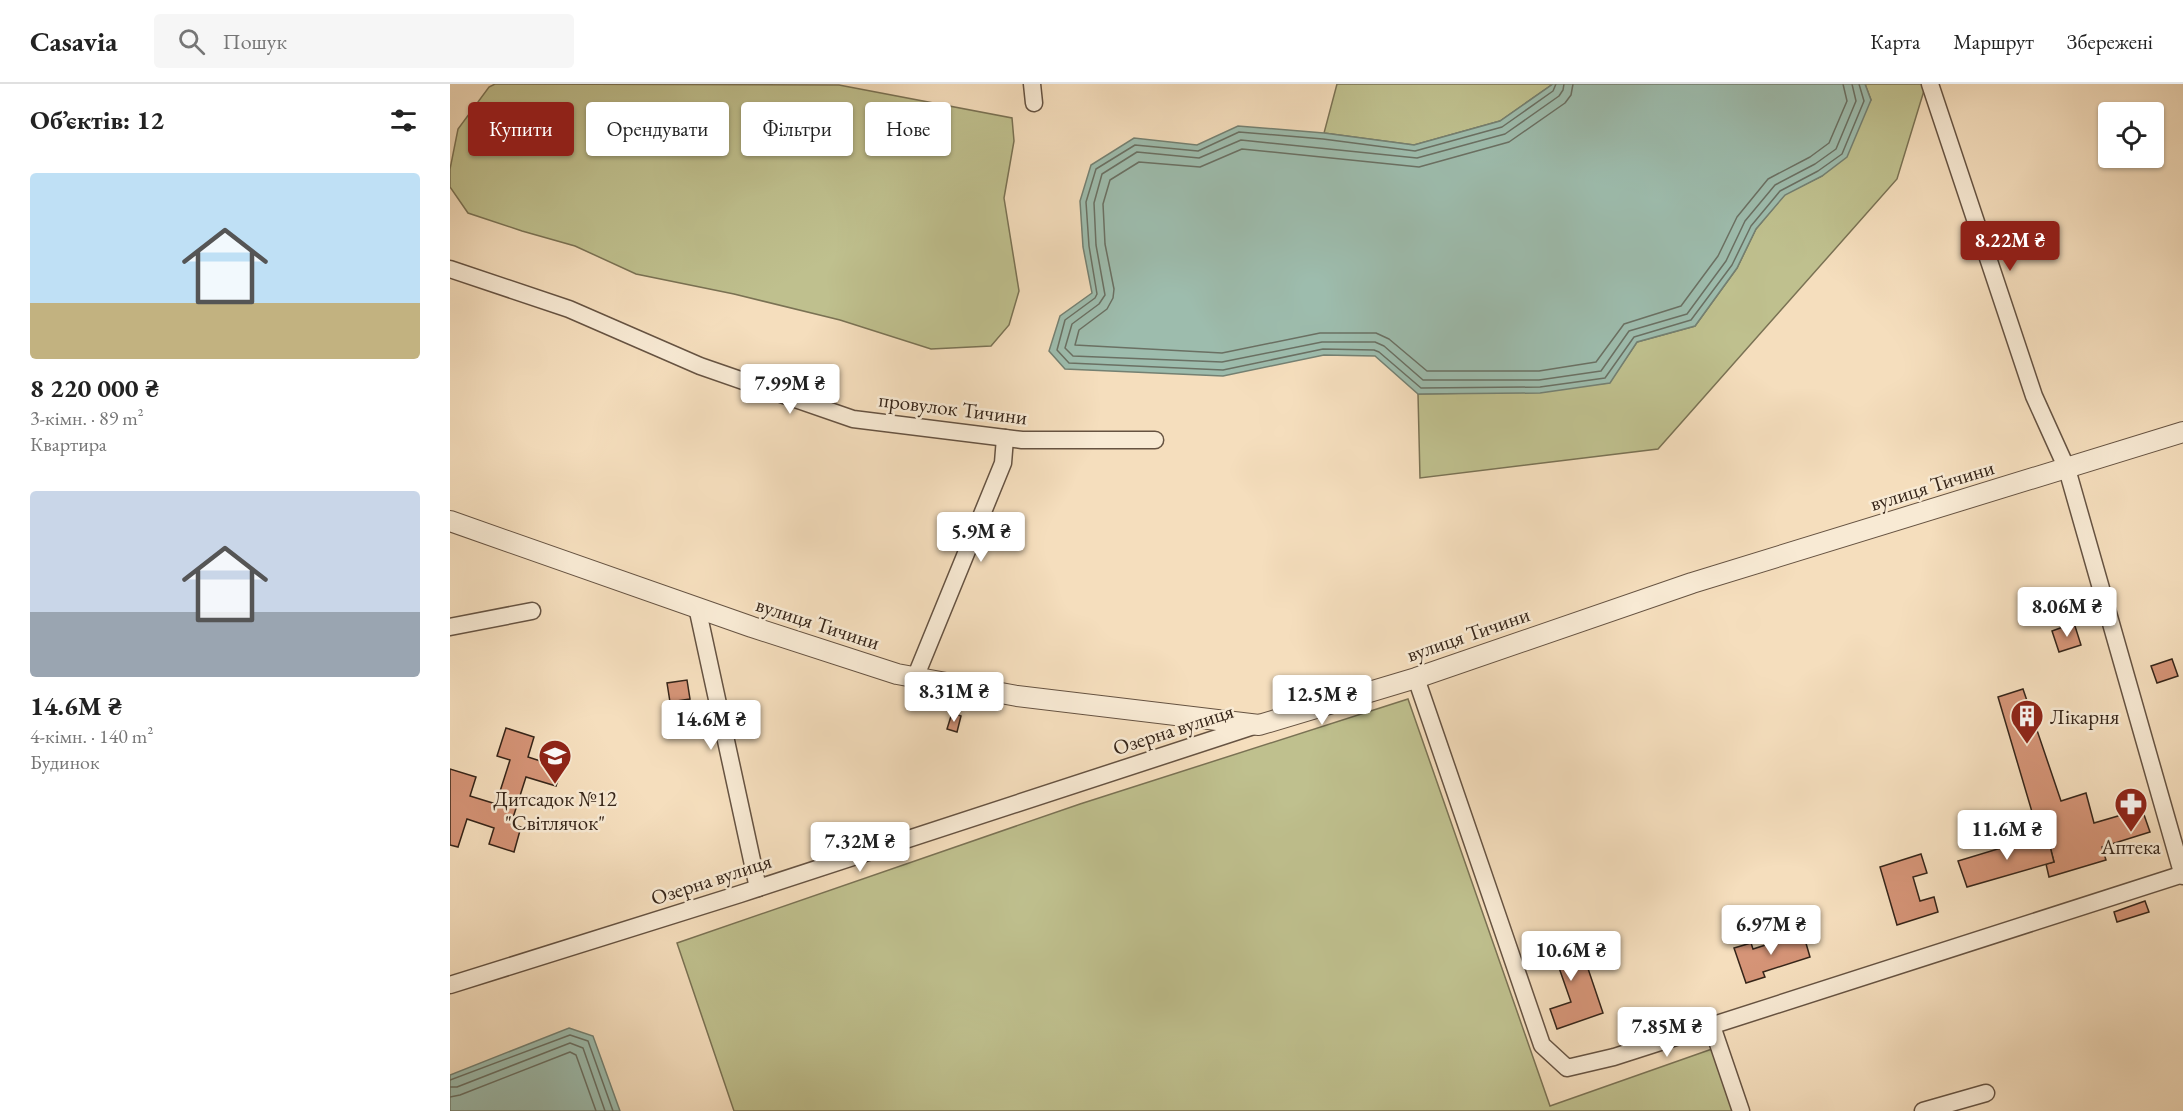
<!DOCTYPE html>
<html lang="uk">
<meta charset="utf-8">
<style>
:root{--surface:#fff;--page:#f6f6f6;--text:#222;--muted:#767676;--line:#e0e0e0;--accent:#8f2418}
body{margin:0;font-family:"EB Garamond",serif;background:var(--page);color:var(--text);height:100vh;display:flex;flex-direction:column;font-size:22px;white-space:nowrap}
*{box-sizing:border-box;margin:0}
p{font-size:20px;color:var(--muted)}
.icon{flex:none;width:33px;height:33px;fill:none;stroke:currentColor;stroke-width:2;stroke-linecap:round;stroke-linejoin:round}
.map{position:relative;flex:1;overflow:hidden}
.panel{display:flex;flex-direction:column;background:var(--surface);width:450px}
.panel>*{flex:none}
.hud{position:absolute;left:18px;top:18px;width:570px;height:54px;display:flex;gap:12px}
.fabs{position:absolute;left:1648px;top:18px;display:grid;gap:12px}
.fabs a{display:grid;place-items:center;width:66px;height:66px;border-radius:6px;background:var(--surface);box-shadow:0 2px 4px #0004;font-size:30px}
.price{position:absolute;translate:-50% -51px;padding:0 14px;border-radius:6px;background:#fff;color:#222;font-size:20px;line-height:39px;filter:drop-shadow(0 2px 3px #0008)}
.price::after{content:'';position:absolute;left:50%;top:36px;width:18px;height:14px;margin-left:-9px;background:inherit;clip-path:polygon(0 0,100% 0,50% 100%)}
.price.selected{background:var(--accent);color:#fff}
ul{padding:0;list-style:none}
li{display:grid;align-content:center;gap:12px;height:318px;padding:0 30px}
li span{display:grid;place-items:center;height:186px;border-radius:6px;color:#555}
li>.icon{margin-inline-start:auto}
span .icon{width:108px;height:108px;fill:#fffc;stroke-width:1}
li b{font-size:26px}
h2{display:flex;justify-content:space-between;align-items:center;height:72px;padding:0 30px;font-size:26px}
.pill{padding:0 21px;border-radius:6px;background:var(--surface);box-shadow:0 2px 4px #0004;font-size:21px;line-height:54px}
.pill.selected{background:var(--accent);color:#fff}
header{display:flex;align-items:center;gap:36px;box-sizing:border-box;height:84px;padding:0 30px;background:var(--surface);border-bottom:2px solid var(--line)}
header strong{font-size:28px}
nav{display:flex;gap:33px;margin-inline-start:auto;font-size:21px}
.search{width:420px;height:54px;background:var(--page);display:flex;align-items:center;gap:15px;box-sizing:border-box;padding:0 21px;border-radius:6px;color:var(--muted);font-size:22px}
main{display:flex;flex:1;min-height:0}
.map>svg:first-child{display:block}
</style>
<header>
<strong>Casavia</strong>
<div class="search"><svg class="icon" aria-label="search" viewBox="0 0 24 24"><circle cx="10" cy="10" r="6"/><path d="M15 15l6 6"/></svg>Пошук</div>
<nav><a>Карта</a><a>Маршрут</a><a>Збережені</a></nav>
</header>
<main>
<section class="panel">
<h2>Об’єктів: 12<svg class="icon" aria-label="filters" viewBox="0 0 24 24"><path d="M4 7h16M4 17h16"/><circle cx="9" cy="7" r="2"/><circle cx="15" cy="17" r="2"/></svg></h2>
<ul>
<li><span style="background:linear-gradient(#bfe0f5 70%,#c2b280 0)"><svg class="icon" aria-label="home" viewBox="0 0 24 24"><path d="M3 11l9-7 9 7M6 9v11h12V9"/></svg></span><div><b>8 220 000 ₴</b><p>3-кімн. · 89 m²</p><p>Квартира</p></div></li>
<li><span style="background:linear-gradient(#c9d6e8 65%,#9aa5b1 0)"><svg class="icon" aria-label="home" viewBox="0 0 24 24"><path d="M3 11l9-7 9 7M6 9v11h12V9"/></svg></span><div><b>14.6M ₴</b><p>4-кімн. · 140 m²</p><p>Будинок</p></div></li>
</ul>
</section>
<div class="map">
<svg width="1733" height="1027" viewBox="0 0 1733 1027">
<rect width="100%" height="100%" fill="#f5debd"/>
<filter id="stains"><feTurbulence type="fractalNoise" baseFrequency=".00333" numOctaves="4"/><feColorMatrix values="0 0 0 0 .2 0 0 0 0 .09 0 0 0 0 .02 0 0 0 .5 -.17"/></filter>
<radialGradient id="worn" r=".72"><stop offset=".6" stop-color="#630" stop-opacity="0"/><stop offset="1" stop-color="#630" stop-opacity=".3"/></radialGradient>
<!-- green -->
<g fill="#bfc08e" stroke="#7a7254" stroke-width="1.5">
<polygon points="45,0 389,1 562,34 564,57 554,114 569,207 559,241 541,262 481,265 390,236 284,210 186,190 125,162 72,147 18,129 0,103 0,85 8,45 39,3"/>
<polygon points="887,0 1103,0 1050,37 964,61 874,49"/>
<polygon points="1415,0 1476,0 1447,95 1208,365 970,394 968,310 1024,309 1159,299 1187,258 1245,242 1287,184 1306,145 1335,110 1372,92 1421,16"/>
<polygon points="958,615 1100,1022 1262,965 1283,1027 284,1027 227,859 630,720"/>
</g>
<!-- water -->
<g fill="#9dbcad" stroke="#748072" stroke-width="1.5">
<polygon points="1103,0 1415,0 1421,16 1397,73 1372,92 1335,111 1306,145 1287,184 1245,242 1187,258 1160,299 1090,309 968,310 925,272 874,271 773,292 615,285 599,267 610,232 642,209 633,163 630,117 641,81 684,54 747,61 788,42 874,49 964,61 1050,37"/>
<polygon points="119,944 143,952 170,1027 0,1027 0,991"/>
</g>
<g fill="none" stroke-linecap="round" stroke-linejoin="round">
<!-- shore -->
<g stroke="#6a7063" stroke-width="1.5">
<polyline points="1106,0 1103,7 1052,43 965,67 873,55 789,48 748,67 685,61 646,85 636,118 639,162 647,210 645,214 615,236 607,266 619,279 773,286 873,265 924,266 929,268 971,304 1090,303 1155,294 1184,253 1241,236 1282,181 1301,142 1330,107 1368,87 1392,70 1414,17 1409,0"/>
<polyline points="1114,0 1113,6 1109,12 1055,50 967,74 791,56 749,74 687,68 652,90 644,119 646,161 655,211 649,220 622,240 615,264 623,272 772,278 872,258 925,258 934,262 973,296 1089,296 1151,287 1179,247 1237,230 1276,177 1295,137 1325,101 1365,80 1386,65 1406,17 1402,0"/>
<polyline points="1123,0 1121,11 1115,19 1059,58 969,83 792,65 750,83 689,78 660,96 653,120 655,160 664,205 663,214 657,225 629,246 625,261 772,269 870,249 926,249 939,255 977,287 1089,287 1146,278 1174,240 1231,222 1268,172 1287,133 1318,95 1360,73 1379,59 1397,17 1393,0"/>
<polyline points="0,996 120,951 138,957 163,1027"/>
<polyline points="0,1003 7,1003 120,959 133,964 155,1027"/>
<polyline points="0,1013 10,1011 120,968 126,971 146,1027"/>
</g>
</g>
<!-- building -->
<g fill="#d59477" stroke="#362519" stroke-width="1.5">
<polygon points="1624,539 1631,561 1609,568 1602,547"/>
<polygon points="1722,575 1728,592 1707,599 1701,582"/>
<polygon points="237,596 240,615 220,618 217,599"/>
<polygon points="1573,605 1611,717 1636,709 1644,739 1692,725 1700,748 1652,763 1656,776 1599,793 1596,780 1604,778 1593,737 1585,738 1548,613"/>
<polygon points="502,629 511,632 507,648 497,645"/>
<polygon points="56,644 84,653 78,673 112,684 106,702 76,693 61,740 71,743 64,768 39,760 44,744 17,735 8,763 0,761 0,685 26,693 20,712 46,720 60,676 47,672"/>
<polygon points="1597,750 1604,778 1517,803 1508,777"/>
<polygon points="1471,770 1477,789 1463,793 1470,817 1484,813 1488,828 1447,841 1430,783"/>
<polygon points="1695,817 1699,828 1667,838 1664,828"/>
<polygon points="1353,849 1360,873 1313,888 1315,893 1296,899 1284,864 1301,859 1303,865"/>
<polygon points="1127,852 1153,929 1107,945 1100,925 1121,918 1107,878 1088,885 1082,867"/>
</g>
<g fill="none" stroke-linecap="round" stroke-linejoin="round">
<!-- minor casing -->
<g stroke="#665342" stroke-width="19">
<g id="minor">
<polyline points="582,0 584,19"/>
<polyline points="1480,0 1584,312 1617,385 1733,792"/>
<polyline points="0,185 119,225 250,282 403,335 572,356 705,356"/>
<polyline points="247,523 308,804"/>
<polyline points="0,543 82,527"/>
<polyline points="465,594 553,379 555,354"/>
<polyline points="966,594 1092,961 1117,984 1164,973 1733,790"/>
<polyline points="0,901 290,810 807,641"/>
<polyline points="1262,942 1291,1027"/>
<polyline points="1473,1027 1536,1009"/>
</g>
</g>
<!-- tertiary casing -->
<g stroke="#665342" stroke-width="22">
<polyline id="tertiary" points="0,437 302,543 447,590 567,612 809,641 966,594 1242,499 1733,348"/>
</g>
<!-- minor -->
<use href="#minor" stroke="#f8ead4" stroke-width="16"/>
<!-- tertiary -->
<use href="#tertiary" stroke="#f8ead4" stroke-width="20"/>
</g>
<!-- icons -->
<defs>
<g id="building-pin" transform="scale(1.725)"><path d="M0 17L-7.5 6A9.5 9.5 0 1 1 7.5 6Z" fill="#8f2418" stroke="#f8ead4"/><path d="M-4-6H4V6H1V3H-1V6H-4ZM-2.5-4.3h1.7v1.8h-1.7ZM.8-4.3h1.7v1.8H.8ZM-2.5-1h1.7V.8h-1.7ZM.8-1h1.7V.8H.8Z" fill="#fff"/></g>
<g id="school-pin" transform="scale(1.725)"><path d="M0 17L-7.5 6A9.5 9.5 0 1 1 7.5 6Z" fill="#8f2418" stroke="#f8ead4"/><path d="M0-5L7-2L0 1L-7-2ZM-4 1L0 2.5L4 1V4Q0 6-4 4Z" fill="#fff"/></g>
<g id="pharmacy-pin" transform="scale(1.725)"><path d="M0 17L-7.5 6A9.5 9.5 0 1 1 7.5 6Z" fill="#8f2418" stroke="#f8ead4"/><path d="M-2-6h4v4h4v4h-4v4h-4v-4h-4v-4h4Z" fill="#fff"/></g>
</defs>
<g fill-rule="evenodd">
<use href="#building-pin" x="1577" y="632"/>
<use href="#school-pin" x="105" y="672"/>
<use href="#pharmacy-pin" x="1681" y="720"/>
</g>
<g text-anchor="middle" dominant-baseline="central" stroke-width="5" stroke-linejoin="round" paint-order="stroke">
<!-- street labels -->
<g font-size="21" fill="#362519" stroke="#f8ead4">
<text transform="translate(503 324) rotate(7)">провулок Тичини</text>
<text transform="translate(1482 401) rotate(-17)">вулиця Тичини</text>
<text transform="translate(368 539) rotate(18)">вулиця Тичини</text>
<text transform="translate(1018 550) rotate(-19)">вулиця Тичини</text>
<text transform="translate(723 645) rotate(-18)">Озерна вулиця</text>
<text transform="translate(261 795) rotate(-18)">Озерна вулиця</text>
</g>
<!-- poi labels -->
<g font-size="21" fill="#362519" stroke="#f8ead4">
<text x="1600" y="632" text-anchor="start">Лікарня</text>
<text x="105" y="714">Дитсадок №12<tspan x="105" dy="24">"Світлячок"</tspan></text>
<text x="1681" y="762">Аптека</text>
</g>
</g>
<rect width="100%" height="100%" filter="url(#stains)"/>
<rect width="100%" height="100%" fill="url(#worn)"/>
</svg>
<div class="fabs">
<a><svg class="icon" aria-label="locate" viewBox="0 0 24 24"><circle cx="12" cy="12" r="6"/><path d="M12 2v4M12 18v4M2 12h4M18 12h4"/></svg></a>
</div>
<b class="price selected" style="left:1560px;top:188px">8.22M ₴</b>
<b class="price" style="left:340px;top:331px">7.99M ₴</b>
<b class="price" style="left:531px;top:479px">5.9M ₴</b>
<b class="price" style="left:1617px;top:554px">8.06M ₴</b>
<b class="price" style="left:504px;top:639px">8.31M ₴</b>
<b class="price" style="left:872px;top:642px">12.5M ₴</b>
<b class="price" style="left:261px;top:667px">14.6M ₴</b>
<b class="price" style="left:1557px;top:777px">11.6M ₴</b>
<b class="price" style="left:410px;top:789px">7.32M ₴</b>
<b class="price" style="left:1321px;top:872px">6.97M ₴</b>
<b class="price" style="left:1121px;top:898px">10.6M ₴</b>
<b class="price" style="left:1217px;top:974px">7.85M ₴</b>
<div class="hud">
<a class="pill selected">Купити</a>
<a class="pill">Орендувати</a>
<a class="pill">Фільтри</a>
<a class="pill">Нове</a>
</div>
</div>
</main>
